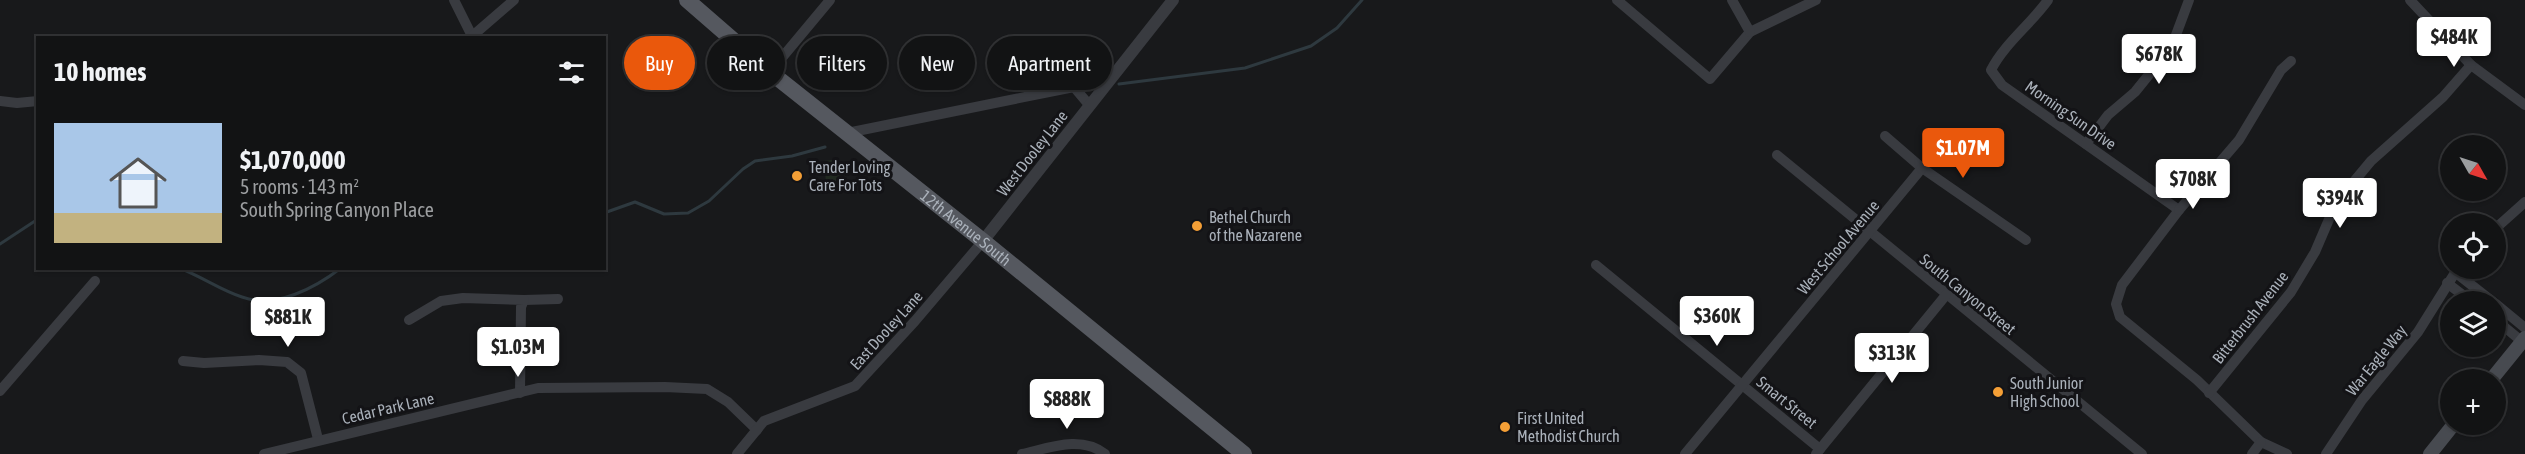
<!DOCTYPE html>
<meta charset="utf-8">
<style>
:root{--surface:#121314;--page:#1b1c1d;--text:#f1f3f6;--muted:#9c9ea0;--line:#313234;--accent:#ea580c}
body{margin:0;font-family:"Asap Condensed",sans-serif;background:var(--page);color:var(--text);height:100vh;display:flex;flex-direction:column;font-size:22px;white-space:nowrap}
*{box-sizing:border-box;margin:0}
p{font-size:20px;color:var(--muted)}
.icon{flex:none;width:33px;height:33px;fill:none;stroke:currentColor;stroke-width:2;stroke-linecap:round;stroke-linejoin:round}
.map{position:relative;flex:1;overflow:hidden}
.details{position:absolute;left:36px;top:36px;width:570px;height:234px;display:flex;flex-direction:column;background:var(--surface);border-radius:0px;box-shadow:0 2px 4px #0004,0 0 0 2px var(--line)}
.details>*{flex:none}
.banner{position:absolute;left:624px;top:36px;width:570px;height:54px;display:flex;gap:12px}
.needle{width:39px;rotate:129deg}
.tools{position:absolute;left:2440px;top:135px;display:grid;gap:12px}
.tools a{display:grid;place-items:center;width:66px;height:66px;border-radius:50%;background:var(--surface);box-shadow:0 2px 4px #0004,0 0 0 2px var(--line);font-size:30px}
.price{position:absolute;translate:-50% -51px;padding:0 14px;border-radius:6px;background:#fff;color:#222;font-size:20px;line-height:39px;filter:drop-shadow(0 2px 3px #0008)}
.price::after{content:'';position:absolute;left:50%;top:36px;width:18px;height:14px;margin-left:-9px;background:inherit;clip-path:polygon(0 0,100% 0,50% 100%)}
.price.current{background:var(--accent);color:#fff}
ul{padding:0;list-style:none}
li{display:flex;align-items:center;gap:18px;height:150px;padding:0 18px}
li+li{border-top:2px solid var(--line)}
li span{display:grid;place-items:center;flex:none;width:168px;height:120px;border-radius:0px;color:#555}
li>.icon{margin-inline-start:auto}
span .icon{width:72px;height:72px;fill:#fffc;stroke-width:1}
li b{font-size:26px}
h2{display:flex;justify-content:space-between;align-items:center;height:72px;padding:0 18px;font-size:26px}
.chip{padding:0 21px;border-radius:27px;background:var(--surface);box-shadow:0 2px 4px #0004,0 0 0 2px var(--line);font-size:21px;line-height:54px}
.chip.current{background:var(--accent);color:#fff}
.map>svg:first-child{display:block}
</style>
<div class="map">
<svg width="2525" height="454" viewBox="0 0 2525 454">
<defs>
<pattern id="park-crowns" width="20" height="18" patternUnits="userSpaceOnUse" patternTransform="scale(1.5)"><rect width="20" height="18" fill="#202920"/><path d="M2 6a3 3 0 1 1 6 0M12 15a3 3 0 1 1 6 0" fill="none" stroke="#3e463e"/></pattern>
</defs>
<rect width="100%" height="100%" fill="#18191b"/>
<!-- park -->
<polygon fill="url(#park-crowns)" points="833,160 845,166 846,180 839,189 826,182 824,161"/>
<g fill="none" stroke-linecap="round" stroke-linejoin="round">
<!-- stream -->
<g stroke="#2e393f" stroke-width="3">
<polyline points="1119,84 1245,68 1311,46 1337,28 1362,0"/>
<polyline points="604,213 635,202 664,214 688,213 709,201 743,169 755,161 792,156 825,147"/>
<polyline points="0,244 38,219"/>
<path d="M179 268C201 276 220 290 242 297 276 309 315 288 341 268"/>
</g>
<!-- minor -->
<g stroke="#393b40" stroke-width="10">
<polyline points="454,0 473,38"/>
<polyline points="1617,0 1710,79 1750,32 1816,0"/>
<polyline points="1732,0 1750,32"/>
<path d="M2048 0C2030 25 2005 43 1991 70L2002 85 2179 210 2122 285 2116 304 2120 317 2197 380 2261 442 2287 454"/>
<polyline points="2410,0 2471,65 2525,105"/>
<polyline points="470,38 514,0"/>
<polyline points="770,72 830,0"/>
<polyline points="0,101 17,103 38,101"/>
<polyline points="847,133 1074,87 1090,106"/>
<polyline points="1885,136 1922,168 2026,240"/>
<polyline points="2086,144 2108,115 2135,92 2160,61 2173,43 2189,0"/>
<polyline points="1777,155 2142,454"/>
<polyline points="2179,210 2239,140 2281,70 2291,61"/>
<polyline points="2496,228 2525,202"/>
<polyline points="1596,265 1820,449"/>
<polyline points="2455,272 2493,302"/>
<polyline points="2447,283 2472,302"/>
<polyline points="524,300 558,299"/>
<polyline points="2496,304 2525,328"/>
<polyline points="409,320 441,301 463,298 524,300 521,307 520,393"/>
<polyline points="2496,320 2525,344"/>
<polyline points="183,361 204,363 259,360 287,362 301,373 318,439"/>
<polyline points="0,391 95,281"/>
<polyline points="2209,393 2291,292 2315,252 2336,203 2371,161 2443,97 2471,65"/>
<polyline points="264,454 538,388 665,387 707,389 728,402 757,430"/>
<polyline points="737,454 764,421 855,386 915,321 983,241"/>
<path d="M1022 454C1049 448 1081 435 1105 454"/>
<polyline points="1685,454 1922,168"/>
<polyline points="1816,454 1946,295"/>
<polyline points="2252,454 2261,442"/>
<polyline points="2326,454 2362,400 2418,332 2458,268"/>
</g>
<!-- tertiary -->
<polyline stroke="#393b40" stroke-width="12" points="983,241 1173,0"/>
<!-- secondary -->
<g stroke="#474a50" stroke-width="14">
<polyline points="2491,380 2525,338"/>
<polyline points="2430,454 2454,424"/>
</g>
<!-- primary -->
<path stroke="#55585f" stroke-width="16" id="s1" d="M687 0 770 72 983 241 1244 454"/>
</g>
<!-- markers -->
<g fill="#f49f36" stroke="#131316" stroke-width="2">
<circle cx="797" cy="176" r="6"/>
<circle cx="1197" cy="226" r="6"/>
<circle cx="1998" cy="392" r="6"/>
<circle cx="1505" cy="427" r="6"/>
</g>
<g text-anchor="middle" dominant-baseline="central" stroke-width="6" stroke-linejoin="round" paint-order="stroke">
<!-- street labels -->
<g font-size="16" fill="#aab1ba" stroke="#131316">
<text transform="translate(2071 115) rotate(35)">Morning Sun Drive</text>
<text transform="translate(1032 153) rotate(-52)">West Dooley Lane</text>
<text stroke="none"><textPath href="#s1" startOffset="360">12th Avenue South</textPath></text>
<text transform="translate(1838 247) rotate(-50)">West School Avenue</text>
<text transform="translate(1968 294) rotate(39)">South Canyon Street</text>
<text transform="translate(2250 317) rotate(-52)">Bitterbrush Avenue</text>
<text transform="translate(886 330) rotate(-48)">East Dooley Lane</text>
<text transform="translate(2376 360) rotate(-51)">War Eagle Way</text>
<text transform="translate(1787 402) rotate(39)">Smart Street</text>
<text transform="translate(388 408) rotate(-13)">Cedar Park Lane</text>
</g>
<!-- poi labels -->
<g font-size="16" fill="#aab1ba" stroke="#131316" text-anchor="start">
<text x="809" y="167">Tender Loving<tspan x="809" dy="18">Care For Tots</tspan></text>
<text x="1209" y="217">Bethel Church<tspan x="1209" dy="18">of the Nazarene</tspan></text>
<text x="2010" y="383">South Junior<tspan x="2010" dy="18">High School</tspan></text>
<text x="1517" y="418">First United<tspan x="1517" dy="18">Methodist Church</tspan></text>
</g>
</g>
</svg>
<div class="tools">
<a><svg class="needle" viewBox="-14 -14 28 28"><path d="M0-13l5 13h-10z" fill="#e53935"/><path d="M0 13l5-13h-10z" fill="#9c9ea0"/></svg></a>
<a><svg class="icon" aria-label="locate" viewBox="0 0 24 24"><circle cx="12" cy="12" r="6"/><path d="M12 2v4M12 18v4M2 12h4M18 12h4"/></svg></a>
<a><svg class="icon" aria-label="layers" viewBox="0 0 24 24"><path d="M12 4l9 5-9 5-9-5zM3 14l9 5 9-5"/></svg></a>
<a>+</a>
</div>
<b class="price" style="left:2454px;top:68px">$484K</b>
<b class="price" style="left:2159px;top:85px">$678K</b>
<b class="price current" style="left:1963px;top:179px">$1.07M</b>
<b class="price" style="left:2193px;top:210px">$708K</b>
<b class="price" style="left:2340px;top:229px">$394K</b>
<b class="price" style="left:1717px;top:347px">$360K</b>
<b class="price" style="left:288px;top:348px">$881K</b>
<b class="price" style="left:518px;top:378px">$1.03M</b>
<b class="price" style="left:1892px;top:384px">$313K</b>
<b class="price" style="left:1067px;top:430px">$888K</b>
<div class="banner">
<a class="chip current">Buy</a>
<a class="chip">Rent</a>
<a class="chip">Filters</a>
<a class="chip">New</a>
<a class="chip">Apartment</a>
</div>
<section class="details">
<h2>10 homes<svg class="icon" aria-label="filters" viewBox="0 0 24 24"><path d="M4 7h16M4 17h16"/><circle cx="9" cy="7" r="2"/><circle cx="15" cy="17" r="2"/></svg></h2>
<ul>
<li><span style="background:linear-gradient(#a9c7e8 75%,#c2b280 0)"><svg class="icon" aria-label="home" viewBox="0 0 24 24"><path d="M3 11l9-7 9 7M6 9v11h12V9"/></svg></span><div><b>$1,070,000</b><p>5 rooms · 143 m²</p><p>South Spring Canyon Place</p></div></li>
</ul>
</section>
</div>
